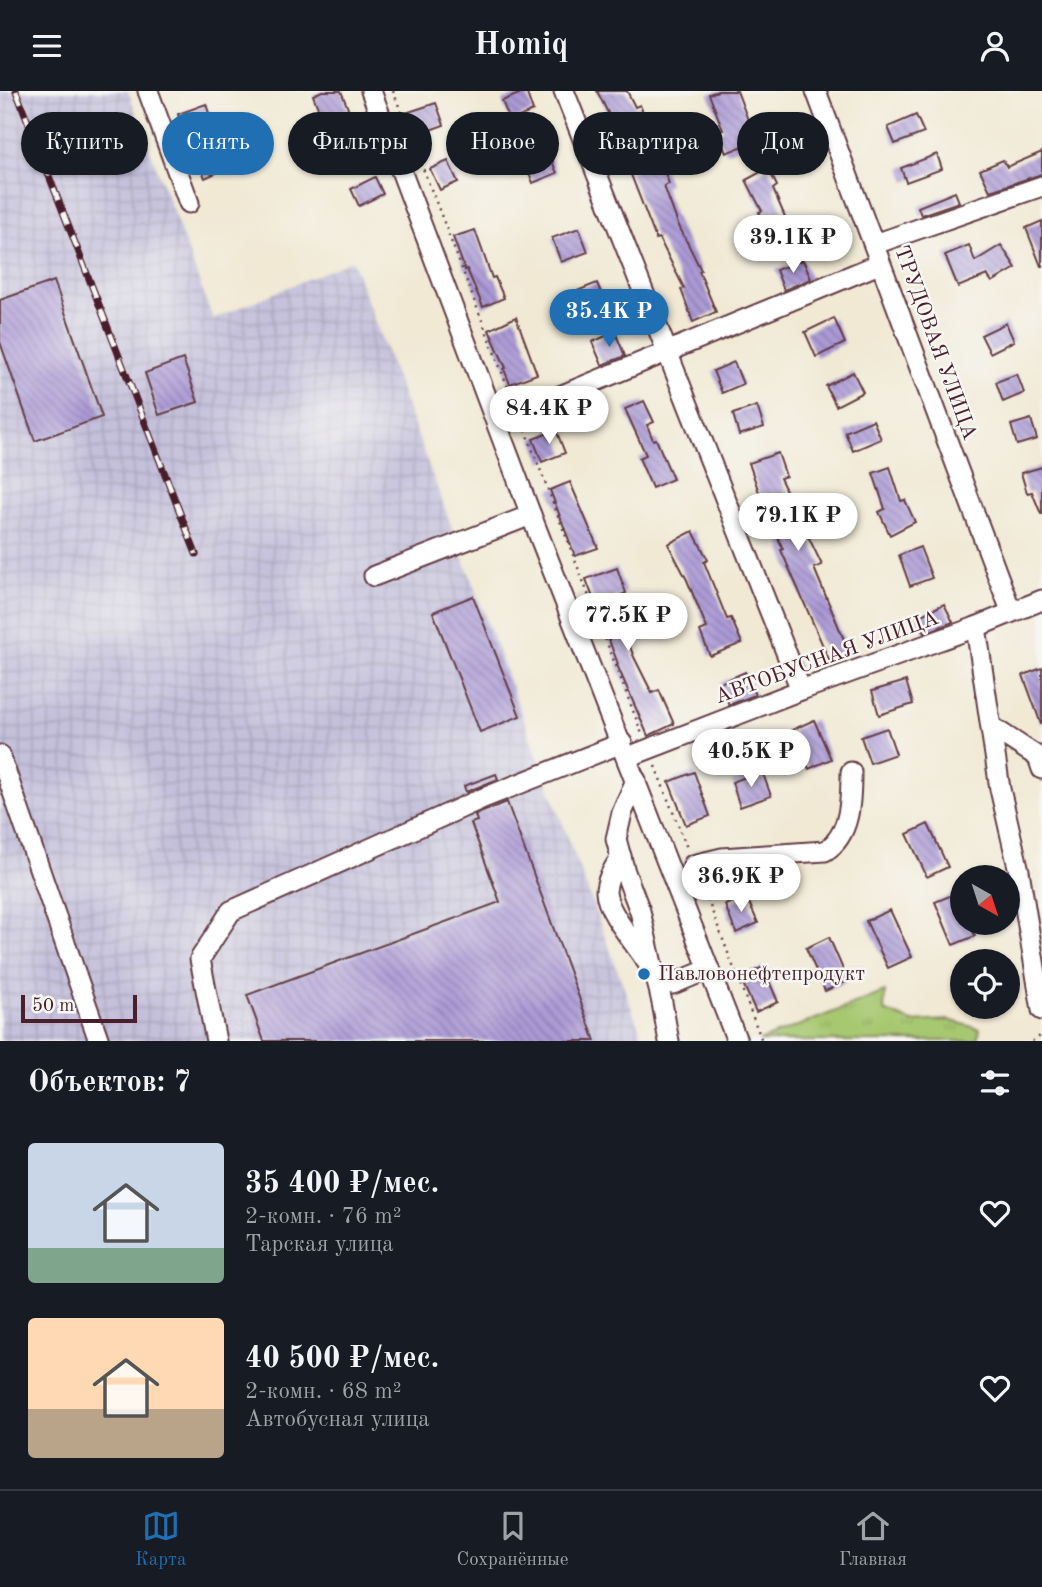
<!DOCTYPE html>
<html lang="ru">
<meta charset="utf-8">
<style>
:root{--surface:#171b24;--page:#242831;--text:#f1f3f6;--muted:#9ea1a6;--line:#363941;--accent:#1f6fb2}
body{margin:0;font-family:"Old Standard TT",serif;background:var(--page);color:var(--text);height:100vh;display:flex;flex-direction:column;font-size:26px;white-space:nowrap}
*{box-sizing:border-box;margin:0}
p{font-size:23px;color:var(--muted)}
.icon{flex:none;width:38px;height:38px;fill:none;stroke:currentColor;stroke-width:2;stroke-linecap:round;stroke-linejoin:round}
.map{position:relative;height:950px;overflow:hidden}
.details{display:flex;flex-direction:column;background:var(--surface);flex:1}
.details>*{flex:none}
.top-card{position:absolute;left:21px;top:21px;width:1001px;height:63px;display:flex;gap:14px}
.needle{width:46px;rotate:141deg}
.fabs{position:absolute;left:950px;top:774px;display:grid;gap:14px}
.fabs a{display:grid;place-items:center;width:70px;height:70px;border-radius:50%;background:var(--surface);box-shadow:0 2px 5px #0004;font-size:35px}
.scale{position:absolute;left:21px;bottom:18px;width:116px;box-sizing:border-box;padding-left:7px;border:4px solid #4a1f2b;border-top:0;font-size:19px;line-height:24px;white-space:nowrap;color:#4a1f2b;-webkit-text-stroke:5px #f6f6f2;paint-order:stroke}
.price{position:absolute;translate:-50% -60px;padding:0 16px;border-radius:24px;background:#fff;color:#222;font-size:23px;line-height:46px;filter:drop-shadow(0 2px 4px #0008)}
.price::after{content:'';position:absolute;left:50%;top:42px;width:21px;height:16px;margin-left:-10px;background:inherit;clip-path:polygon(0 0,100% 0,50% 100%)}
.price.current{background:var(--accent);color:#fff}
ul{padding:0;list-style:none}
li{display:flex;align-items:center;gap:21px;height:175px;padding:0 28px}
li span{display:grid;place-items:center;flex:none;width:196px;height:140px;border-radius:7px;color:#555}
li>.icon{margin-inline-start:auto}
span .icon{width:84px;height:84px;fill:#fffc;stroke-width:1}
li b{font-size:30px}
h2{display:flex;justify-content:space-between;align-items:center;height:84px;padding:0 28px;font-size:30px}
.chip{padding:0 24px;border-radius:32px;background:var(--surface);box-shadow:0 2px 5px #0004;font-size:24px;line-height:63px}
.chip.current{background:var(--accent);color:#fff}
header{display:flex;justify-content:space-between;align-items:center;height:91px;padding:0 28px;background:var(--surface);font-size:32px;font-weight:700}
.menu{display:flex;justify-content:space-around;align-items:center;height:98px;border-top:2px solid var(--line);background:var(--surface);font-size:19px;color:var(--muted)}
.menu a{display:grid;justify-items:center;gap:4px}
.menu .current{color:var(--accent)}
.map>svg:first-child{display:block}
</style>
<header><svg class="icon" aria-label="menu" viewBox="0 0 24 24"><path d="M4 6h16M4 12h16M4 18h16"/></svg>Homiq<svg class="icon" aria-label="person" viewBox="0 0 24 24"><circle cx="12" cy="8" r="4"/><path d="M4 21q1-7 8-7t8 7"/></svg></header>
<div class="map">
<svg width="1042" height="950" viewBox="0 0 1042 950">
<defs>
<pattern id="industrial-grid" width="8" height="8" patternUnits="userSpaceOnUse" patternTransform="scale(1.75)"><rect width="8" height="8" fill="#c4c0db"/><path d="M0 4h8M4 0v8" fill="none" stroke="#aaa5bc"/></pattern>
<pattern id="grass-tufts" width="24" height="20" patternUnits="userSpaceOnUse" patternTransform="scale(1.75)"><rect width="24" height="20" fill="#a7c871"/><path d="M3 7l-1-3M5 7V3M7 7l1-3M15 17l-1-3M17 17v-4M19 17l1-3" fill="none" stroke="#91ab62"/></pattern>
<pattern id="building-back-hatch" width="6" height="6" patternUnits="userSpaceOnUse" patternTransform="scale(1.75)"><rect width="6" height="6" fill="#ab9ad6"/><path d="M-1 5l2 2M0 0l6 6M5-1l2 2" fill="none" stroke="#8d7dae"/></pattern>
</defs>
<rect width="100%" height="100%" fill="#f6f6f2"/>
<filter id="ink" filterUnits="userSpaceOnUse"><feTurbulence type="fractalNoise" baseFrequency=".0143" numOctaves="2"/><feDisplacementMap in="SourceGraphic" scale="14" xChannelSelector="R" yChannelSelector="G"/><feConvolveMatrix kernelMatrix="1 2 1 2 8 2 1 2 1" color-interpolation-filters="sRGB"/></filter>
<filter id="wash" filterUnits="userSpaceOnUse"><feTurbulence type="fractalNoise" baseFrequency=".00686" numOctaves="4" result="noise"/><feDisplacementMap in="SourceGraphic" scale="28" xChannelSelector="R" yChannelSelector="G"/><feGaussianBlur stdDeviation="1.57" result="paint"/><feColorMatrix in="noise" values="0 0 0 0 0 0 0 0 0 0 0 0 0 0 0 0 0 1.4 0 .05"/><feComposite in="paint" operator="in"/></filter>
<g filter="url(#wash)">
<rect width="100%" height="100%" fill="#f1e9d4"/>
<!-- industrial -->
<polygon fill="url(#industrial-grid)" points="0,0 128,0 213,228 352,169 644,950 0,950"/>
<!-- grass -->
<polygon fill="url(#grass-tufts)" stroke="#78744e" stroke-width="2" points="885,901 884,920 912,931 949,929 980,938 977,950 759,950"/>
<g id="blocks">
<!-- building -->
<g fill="url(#building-back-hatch)">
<polygon points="322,0 341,0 349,20 347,20 365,59 351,66 332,26 323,30 313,4"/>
<polygon points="526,0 533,20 510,30 502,10"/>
<polygon points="597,0 627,0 635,16 640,14 650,39 614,53 605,28 610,26"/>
<polygon points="718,0 737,0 748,29 753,27 761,48 726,62 717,41 723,39 709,3"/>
<polygon points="436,12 444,34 416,44 409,21"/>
<polygon points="206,13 211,28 183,38 178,23"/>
<polygon points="916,24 924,42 895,53 888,36"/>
<polygon points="546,56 557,82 533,92 523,66"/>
<polygon points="1042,61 1042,83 990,100 980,79 1003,69 1007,76"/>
<polygon points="937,63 942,78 906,91 901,77"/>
<polygon points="219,64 225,78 205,87 199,72"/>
<polygon points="448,70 458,91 440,99 430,78"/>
<polygon points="661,70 669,93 664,95 678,133 701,179 699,180 716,221 693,231 681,198 684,197 659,147 656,148 630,81"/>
<polygon points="768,77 777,95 773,98 789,135 769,144 759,121 762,120 746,89"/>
<polygon points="375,86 383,103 359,115 351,98"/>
<polygon points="955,101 959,111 921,124 918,116"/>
<polygon points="1042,130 1042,175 1041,175 1026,137"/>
<polygon points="579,137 588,161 561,171 552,147"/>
<polygon points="475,139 492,187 495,186 504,207 483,216 467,178 465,179 453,146"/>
<polygon points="969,154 975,170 1001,154 1016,177 992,191 987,184 958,196 945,164"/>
<polygon points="803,169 811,188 784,199 776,179"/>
<polygon points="54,190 102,326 35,350 0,251 0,209"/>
<polygon points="597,192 608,219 583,230 572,202"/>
<polygon points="516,226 537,283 510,293 504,278 506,277 489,239"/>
<polygon points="834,227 845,252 816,266 805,241"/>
<polygon points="1006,232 1014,250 990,262 981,244"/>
<polygon points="615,241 625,265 602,274 592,251"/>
<polygon points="183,268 198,311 159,324 145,282"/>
<polygon points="734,271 743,293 722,302 713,280"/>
<polygon points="853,281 863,301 836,315 826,295"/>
<polygon points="1017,283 1024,302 1003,311 996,291"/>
<polygon points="644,310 654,331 647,334 653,349 656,348 673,388 652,397 639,367 646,364 625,318"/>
<polygon points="757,315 764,336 739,344 733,323"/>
<polygon points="1031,328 1037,348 1017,354 1011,334"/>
<polygon points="873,329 881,348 853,360 845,341"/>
<polygon points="556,339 565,362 542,371 533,348"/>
<polygon points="778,362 786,385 780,387 822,474 814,477 850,563 830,571 781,459 783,458 764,416 749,372"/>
<polygon points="890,376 901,410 905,409 915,431 890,444 879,421 885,418 873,382"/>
<polygon points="1042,376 1042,423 1041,423 1032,401 1027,402 1021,382"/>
<polygon points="570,391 598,457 575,465 550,399"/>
<polygon points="693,440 708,469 704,471 727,528 731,527 742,552 710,565 700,540 707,537 687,489 668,453"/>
<polygon points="920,456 932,487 910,495 899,464"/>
<polygon points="617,477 626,502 612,508 634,566 652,602 659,599 674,633 648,645 617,574 618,573 586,488"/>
<polygon points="473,505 520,625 480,641 433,521"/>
<polygon points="944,513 953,531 925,542 917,526"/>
<polygon points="1042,577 1042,633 1041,633 1023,584"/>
<polygon points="745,581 755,604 729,614 720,592"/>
<polygon points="906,590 913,613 879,624 872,600"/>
<polygon points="814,629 831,668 809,678 792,639"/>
<polygon points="887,637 896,663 870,672 861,646"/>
<polygon points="762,680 771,705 740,716 732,691"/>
<polygon points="694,681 710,725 686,734 669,691"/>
<polygon points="496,683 498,688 466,701 464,695"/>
<polygon points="507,711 595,950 264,950 247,904 500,811 471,732 477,730 475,724"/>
<polygon points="928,733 948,776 927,786 907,743"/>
<polygon points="957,802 962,815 962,831 969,831 975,845 953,854 935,811"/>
<polygon points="746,805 758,832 736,842 725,814"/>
<polygon points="890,819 912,866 888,877 866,830"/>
<polygon points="829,846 848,890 825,900 806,857"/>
<polygon points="763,876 778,911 756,921 740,886"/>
</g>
</g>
</g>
<g filter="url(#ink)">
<use href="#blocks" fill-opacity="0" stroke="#633d44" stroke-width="2"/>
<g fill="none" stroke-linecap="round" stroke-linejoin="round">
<!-- minor casing -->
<g stroke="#633d44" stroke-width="23">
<g id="minor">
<polyline points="148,0 189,112"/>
<polyline points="371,0 531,424 737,950"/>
<polyline points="564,0 801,599"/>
<polyline points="816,0 1011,520"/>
<polyline points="875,153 1042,95"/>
<polyline points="497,331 879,173"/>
<polyline points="374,485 531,424"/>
<polyline points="976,536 1000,698 1019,780 1042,919"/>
<polyline points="992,636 1038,666 1042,678"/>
<polyline points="0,664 99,950"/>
<polyline points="628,666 801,599 976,536 1042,509"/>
<polyline points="636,689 622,722 616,748 625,781 640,820 654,882 665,891 673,893 709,878"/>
<path d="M621 765C615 776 606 788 606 801 607 823 642 860 653 881 661 895 665 932 669 950"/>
<path d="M693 774 722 767 825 760C851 744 851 708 851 681"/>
<polyline points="216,950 200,868 231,820 481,708 622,652"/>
</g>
</g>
<!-- path -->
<g stroke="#633d44" stroke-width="2.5" stroke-dasharray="2 5" stroke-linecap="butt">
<polyline points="393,0 512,307"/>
<polyline points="525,339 642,643"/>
<polyline points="655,675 687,757"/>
<polyline points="700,789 762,950"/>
<polyline points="1032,950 1042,944"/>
</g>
<!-- minor -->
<use href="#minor" stroke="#fff" stroke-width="19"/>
<!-- rail casing -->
<g stroke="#4a1f2b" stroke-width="7">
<polyline id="rail" points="16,0 196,463"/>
</g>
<!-- rail -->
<use href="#rail" stroke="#f6f6f2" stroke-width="4.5" stroke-dasharray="13" stroke-linecap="butt"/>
</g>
</g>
<!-- markers -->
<circle fill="#1f6fb2" stroke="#f6f6f2" stroke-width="2.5" cx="644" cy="883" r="7"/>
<g text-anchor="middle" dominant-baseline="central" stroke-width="5" stroke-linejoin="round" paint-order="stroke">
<!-- street labels -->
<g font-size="21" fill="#4a1f2b" stroke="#f6f6f2">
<text transform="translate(935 252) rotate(70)">ТРУДОВАЯ УЛИЦА</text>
<text transform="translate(827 567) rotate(-20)">АВТОБУСНАЯ УЛИЦА</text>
</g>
<!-- poi labels -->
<g font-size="21" fill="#4a1f2b" stroke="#f6f6f2" text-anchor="start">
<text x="658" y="883">Павловонефтепродукт</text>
</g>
</g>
</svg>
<div class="fabs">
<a><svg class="needle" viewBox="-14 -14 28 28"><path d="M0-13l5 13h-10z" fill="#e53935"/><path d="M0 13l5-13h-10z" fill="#9ea1a6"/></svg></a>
<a><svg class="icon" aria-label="locate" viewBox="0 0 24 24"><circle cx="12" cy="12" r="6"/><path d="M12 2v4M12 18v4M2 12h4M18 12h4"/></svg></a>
</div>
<div class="scale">50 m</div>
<b class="price" style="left:793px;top:184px">39.1K ₽</b>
<b class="price current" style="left:609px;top:258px">35.4K ₽</b>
<b class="price" style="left:549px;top:355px">84.4K ₽</b>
<b class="price" style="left:798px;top:462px">79.1K ₽</b>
<b class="price" style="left:628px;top:562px">77.5K ₽</b>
<b class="price" style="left:751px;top:698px">40.5K ₽</b>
<b class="price" style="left:741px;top:823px">36.9K ₽</b>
<div class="top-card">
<a class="chip">Купить</a>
<a class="chip current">Снять</a>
<a class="chip">Фильтры</a>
<a class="chip">Новое</a>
<a class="chip">Квартира</a>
<a class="chip">Дом</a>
</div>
</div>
<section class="details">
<h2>Объектов: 7<svg class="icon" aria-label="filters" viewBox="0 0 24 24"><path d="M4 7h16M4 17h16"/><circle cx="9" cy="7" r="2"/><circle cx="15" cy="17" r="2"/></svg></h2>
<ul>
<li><span style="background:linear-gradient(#c9d6e8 75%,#7fa58c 0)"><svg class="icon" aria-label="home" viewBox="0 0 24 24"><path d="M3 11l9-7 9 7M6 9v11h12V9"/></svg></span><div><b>35 400 ₽/мес.</b><p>2-комн. · 76 m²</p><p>Тарская улица</p></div><svg class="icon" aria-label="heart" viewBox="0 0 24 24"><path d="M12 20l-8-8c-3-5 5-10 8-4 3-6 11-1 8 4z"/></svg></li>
<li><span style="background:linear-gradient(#ffd9b3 65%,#b9a48a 0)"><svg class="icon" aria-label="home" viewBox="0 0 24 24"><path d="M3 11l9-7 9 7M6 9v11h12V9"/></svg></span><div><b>40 500 ₽/мес.</b><p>2-комн. · 68 m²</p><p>Автобусная улица</p></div><svg class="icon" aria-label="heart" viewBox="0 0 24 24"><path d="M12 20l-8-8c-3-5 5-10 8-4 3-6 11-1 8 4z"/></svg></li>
</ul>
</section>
<nav class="menu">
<a class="current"><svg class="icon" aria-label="map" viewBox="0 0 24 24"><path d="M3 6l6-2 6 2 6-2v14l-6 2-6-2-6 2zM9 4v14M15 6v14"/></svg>Карта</a>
<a><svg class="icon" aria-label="saved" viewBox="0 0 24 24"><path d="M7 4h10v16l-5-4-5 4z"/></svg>Сохранённые</a>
<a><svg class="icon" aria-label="home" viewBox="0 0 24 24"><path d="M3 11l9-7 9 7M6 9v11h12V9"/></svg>Главная</a>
</nav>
